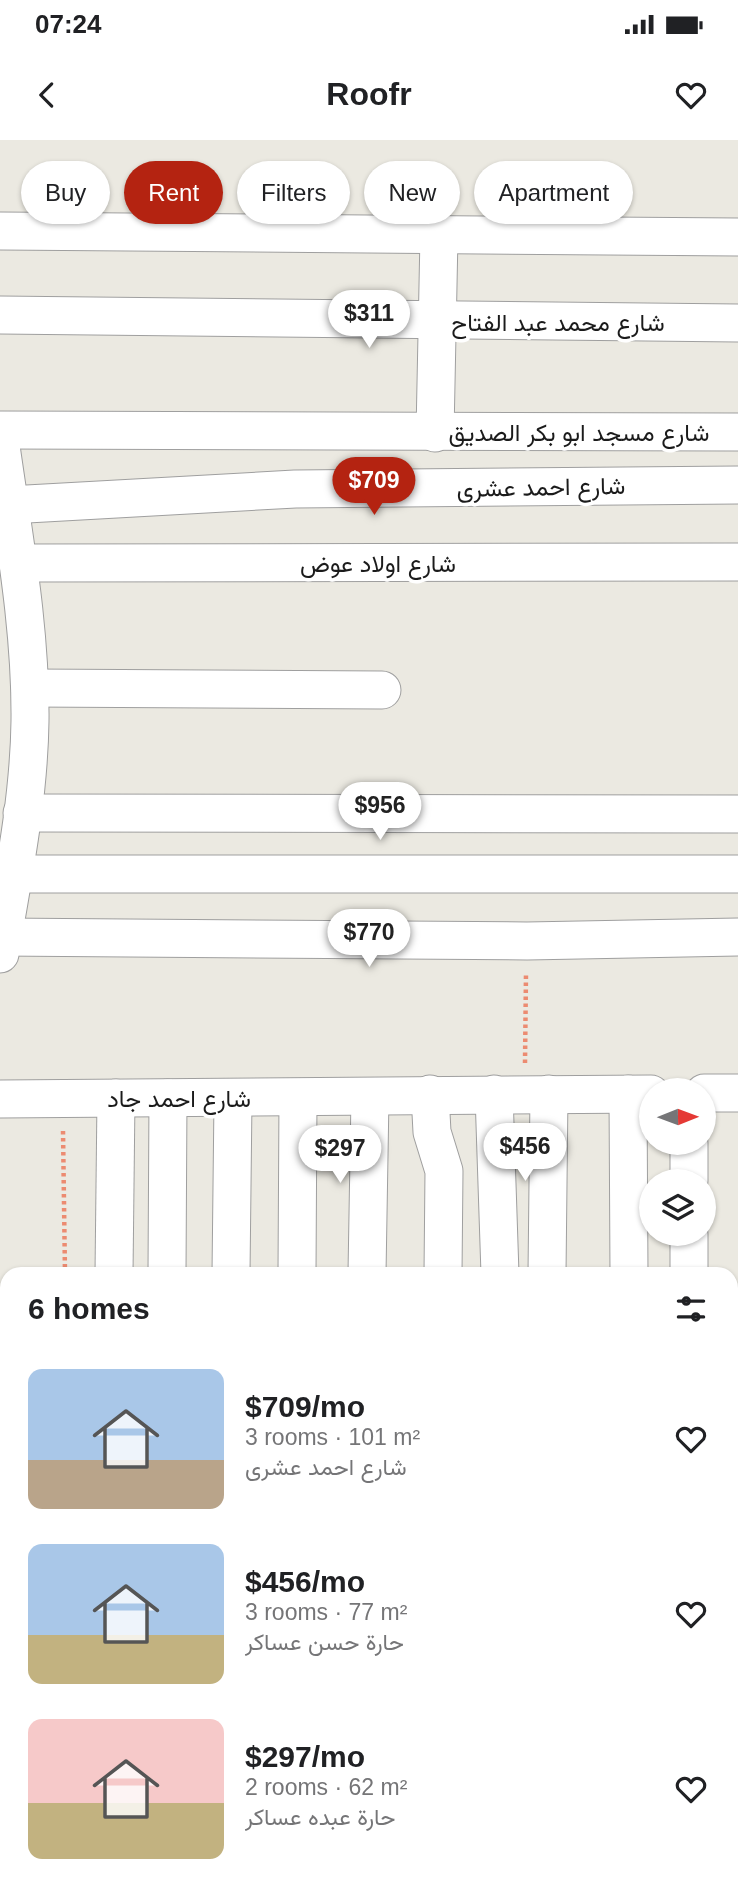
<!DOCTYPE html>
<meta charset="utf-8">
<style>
:root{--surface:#fff;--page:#f2f2f2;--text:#202124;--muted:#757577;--accent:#b42311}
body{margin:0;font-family:Helvetica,Vazirmatn,sans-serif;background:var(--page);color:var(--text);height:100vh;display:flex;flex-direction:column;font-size:26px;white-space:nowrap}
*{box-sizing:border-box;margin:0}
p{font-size:23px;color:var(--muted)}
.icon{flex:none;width:38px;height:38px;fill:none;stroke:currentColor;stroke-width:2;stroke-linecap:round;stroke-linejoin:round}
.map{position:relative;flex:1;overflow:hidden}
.drawer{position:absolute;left:0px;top:1127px;width:738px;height:623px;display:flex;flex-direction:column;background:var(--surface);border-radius:21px 21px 0 0;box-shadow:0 2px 5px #0004}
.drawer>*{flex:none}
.hud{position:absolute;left:21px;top:21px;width:696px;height:63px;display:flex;gap:14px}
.needle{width:46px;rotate:89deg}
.fabs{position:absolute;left:639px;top:938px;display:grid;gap:14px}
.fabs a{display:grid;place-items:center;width:77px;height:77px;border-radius:50%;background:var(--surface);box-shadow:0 2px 5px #0004;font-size:35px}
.price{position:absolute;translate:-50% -60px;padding:0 16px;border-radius:24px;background:#fff;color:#222;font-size:23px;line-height:46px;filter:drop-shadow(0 2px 4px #0008)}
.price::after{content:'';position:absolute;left:50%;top:42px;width:21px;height:16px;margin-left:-10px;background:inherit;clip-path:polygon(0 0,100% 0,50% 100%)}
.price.current{background:var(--accent);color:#fff}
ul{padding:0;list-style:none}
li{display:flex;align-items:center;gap:21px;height:175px;padding:0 28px}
li span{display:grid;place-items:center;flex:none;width:196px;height:140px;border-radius:14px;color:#555}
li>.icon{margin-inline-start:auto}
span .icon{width:84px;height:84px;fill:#fffc;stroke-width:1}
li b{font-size:30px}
h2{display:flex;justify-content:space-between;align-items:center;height:84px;padding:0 28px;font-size:30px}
.pill{padding:0 24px;border-radius:32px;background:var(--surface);box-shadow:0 2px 5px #0004;font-size:24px;line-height:63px}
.pill.current{background:var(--accent);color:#fff}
.status{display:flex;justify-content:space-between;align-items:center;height:49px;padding:0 35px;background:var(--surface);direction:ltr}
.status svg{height:19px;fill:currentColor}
header{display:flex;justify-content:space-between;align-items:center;height:91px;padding:0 28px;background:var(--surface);font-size:32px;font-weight:800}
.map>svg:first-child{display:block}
</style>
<div class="status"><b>07:24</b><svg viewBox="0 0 49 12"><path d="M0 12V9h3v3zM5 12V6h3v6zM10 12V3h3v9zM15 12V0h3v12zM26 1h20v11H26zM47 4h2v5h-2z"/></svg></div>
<header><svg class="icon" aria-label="back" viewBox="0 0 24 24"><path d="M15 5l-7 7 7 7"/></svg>Roofr<svg class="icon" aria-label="heart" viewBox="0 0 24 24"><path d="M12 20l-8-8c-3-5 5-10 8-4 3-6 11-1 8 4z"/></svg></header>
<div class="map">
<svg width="738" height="1750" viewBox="0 0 738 1750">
<rect width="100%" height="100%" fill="#ebe9e1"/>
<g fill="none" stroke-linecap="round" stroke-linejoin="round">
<!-- minor casing -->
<g stroke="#9f9f9f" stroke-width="39">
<g id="minor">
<polyline points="0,91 738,97"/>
<polyline points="0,175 738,183"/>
<polyline points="0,290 738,292"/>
<polyline points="435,293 439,96"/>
<path d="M0 299C13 393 31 486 30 581 29 659 13 737 0 814"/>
<polyline points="9,365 295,349 738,345"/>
<polyline points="18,423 738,422"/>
<polyline points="30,548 382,550"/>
<polyline points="22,673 738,674"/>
<polyline points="13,734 738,734"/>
<polyline points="0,797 527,801 738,797"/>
<polyline points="704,953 738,953"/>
<polyline points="430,954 432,992 444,1031 443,1134"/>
<polyline points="494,954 500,1134"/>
<polyline points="628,954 629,1134"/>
<polyline points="0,959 651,954"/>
<polyline points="689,1003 689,1041"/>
<polyline points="689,1094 689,1134"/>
<polyline points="114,1134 116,958"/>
<polyline points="167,1134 168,958"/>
<polyline points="231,1134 233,959"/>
<polyline points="297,1134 298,958"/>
<polyline points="367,1134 370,957"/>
<polyline points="547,1134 549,954"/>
<polyline points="732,1438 738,1456"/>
<polyline points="0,1537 7,1537"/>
<polyline points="0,1630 7,1630"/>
<polyline points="732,1662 738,1658"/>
<polyline points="0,1708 7,1709"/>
<polyline points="732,1714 738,1727"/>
<polyline points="431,1743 520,1750"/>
<polyline points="592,1743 594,1750"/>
<polyline points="627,1750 634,1743"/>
</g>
</g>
<!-- path -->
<g stroke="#ec8b71" stroke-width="4.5" stroke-dasharray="3.5 3.5" stroke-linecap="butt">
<polyline points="525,923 526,833"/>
<polyline points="63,991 65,1134"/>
<polyline points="322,1750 322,1743"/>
</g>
<!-- minor -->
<use href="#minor" stroke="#fff" stroke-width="37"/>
</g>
<g text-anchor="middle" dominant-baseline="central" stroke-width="7" stroke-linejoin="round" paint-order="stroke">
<!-- street labels -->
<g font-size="24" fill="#1b1b1b" stroke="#fff">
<text x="558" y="182">شارع محمد عبد الفتاح</text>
<text x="579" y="292">شارع مسجد ابو بكر الصديق</text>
<text transform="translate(541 347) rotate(-1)">شارع احمد عشرى</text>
<text x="378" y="423">شارع اولاد عوض</text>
<text x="179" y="958">شارع احمد جاد</text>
</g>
</g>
</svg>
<div class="fabs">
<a><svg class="needle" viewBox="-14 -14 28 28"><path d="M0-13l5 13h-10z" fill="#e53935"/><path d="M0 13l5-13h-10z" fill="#757577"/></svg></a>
<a><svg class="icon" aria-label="layers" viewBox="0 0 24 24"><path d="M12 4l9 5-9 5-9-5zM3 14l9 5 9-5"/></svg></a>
</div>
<b class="price" style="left:369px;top:210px">$311</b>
<b class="price current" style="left:374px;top:377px">$709</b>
<b class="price" style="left:380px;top:702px">$956</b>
<b class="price" style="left:369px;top:829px">$770</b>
<b class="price" style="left:525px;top:1043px">$456</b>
<b class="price" style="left:340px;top:1045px">$297</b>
<div class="hud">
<a class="pill">Buy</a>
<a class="pill current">Rent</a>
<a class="pill">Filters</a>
<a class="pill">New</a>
<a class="pill">Apartment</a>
</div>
<section class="drawer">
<h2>6 homes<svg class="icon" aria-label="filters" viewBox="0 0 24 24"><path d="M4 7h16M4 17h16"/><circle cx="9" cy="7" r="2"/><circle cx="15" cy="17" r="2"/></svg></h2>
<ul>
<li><span style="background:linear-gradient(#a9c7e8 65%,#b9a48a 0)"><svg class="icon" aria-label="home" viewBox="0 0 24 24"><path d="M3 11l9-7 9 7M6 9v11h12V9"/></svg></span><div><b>$709/mo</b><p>3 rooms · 101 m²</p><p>شارع احمد عشرى</p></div><svg class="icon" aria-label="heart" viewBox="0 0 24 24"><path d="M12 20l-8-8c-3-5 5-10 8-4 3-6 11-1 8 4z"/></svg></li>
<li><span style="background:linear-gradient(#a9c7e8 65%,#c2b280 0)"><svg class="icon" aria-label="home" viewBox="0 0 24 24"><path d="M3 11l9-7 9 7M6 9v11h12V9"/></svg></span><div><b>$456/mo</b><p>3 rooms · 77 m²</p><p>حارة حسن عساكر</p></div><svg class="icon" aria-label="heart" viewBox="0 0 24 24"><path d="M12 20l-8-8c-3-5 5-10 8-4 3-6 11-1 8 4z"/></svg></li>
<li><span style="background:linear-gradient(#f6c9c9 60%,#c2b280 0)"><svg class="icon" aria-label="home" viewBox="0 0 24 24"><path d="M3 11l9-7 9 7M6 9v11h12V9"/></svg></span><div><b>$297/mo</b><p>2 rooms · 62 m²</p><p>حارة عبده عساكر</p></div><svg class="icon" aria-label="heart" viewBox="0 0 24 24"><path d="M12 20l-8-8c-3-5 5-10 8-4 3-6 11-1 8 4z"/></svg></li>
</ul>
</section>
</div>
